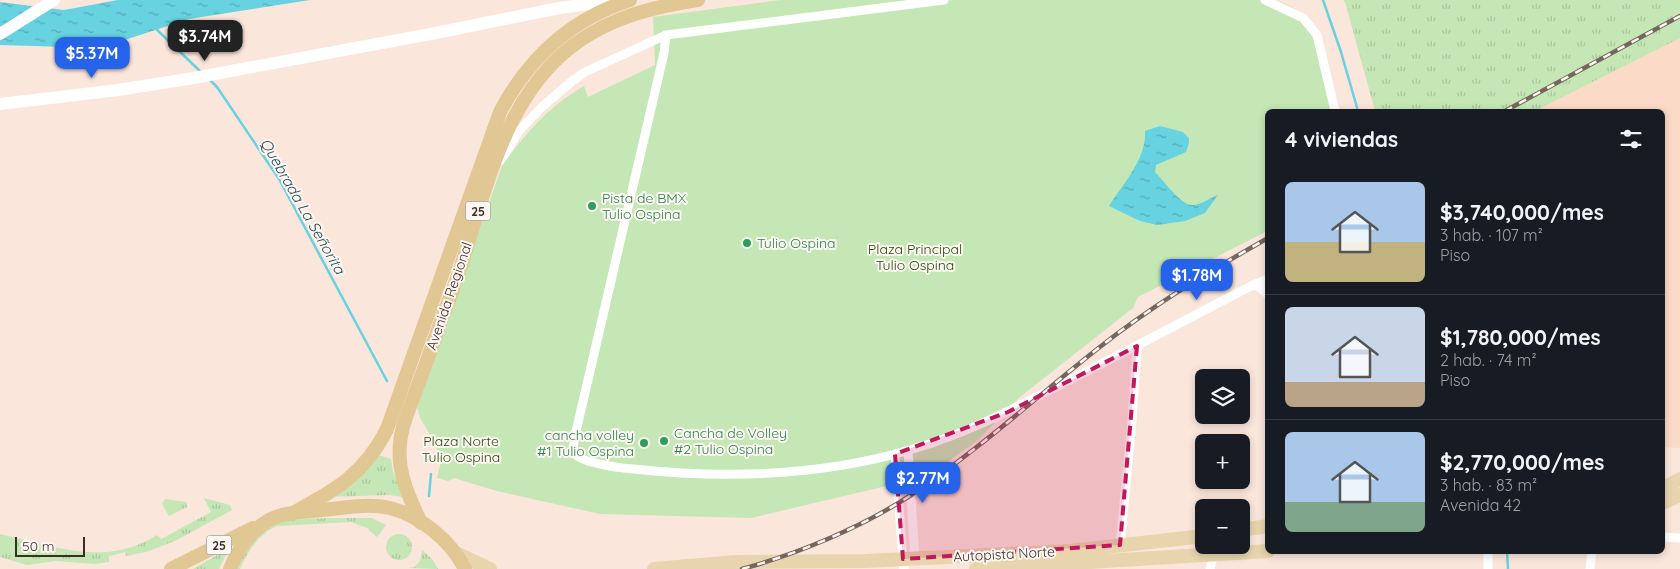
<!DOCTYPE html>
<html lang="es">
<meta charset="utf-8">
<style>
:root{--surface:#171b24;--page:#242831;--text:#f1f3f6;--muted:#9ea1a6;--line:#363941;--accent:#2563eb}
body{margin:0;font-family:Quicksand,sans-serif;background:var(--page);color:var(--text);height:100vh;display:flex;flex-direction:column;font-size:19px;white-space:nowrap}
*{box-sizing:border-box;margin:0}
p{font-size:16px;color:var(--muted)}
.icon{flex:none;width:28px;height:28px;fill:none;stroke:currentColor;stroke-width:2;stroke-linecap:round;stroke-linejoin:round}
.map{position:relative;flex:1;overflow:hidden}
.drawer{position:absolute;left:1265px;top:109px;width:400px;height:445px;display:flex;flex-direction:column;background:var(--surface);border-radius:8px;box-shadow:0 2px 8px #0003}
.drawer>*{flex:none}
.buttons{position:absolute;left:1195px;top:369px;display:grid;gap:10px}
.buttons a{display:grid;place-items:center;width:55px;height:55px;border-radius:8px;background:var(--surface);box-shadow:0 2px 8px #0003;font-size:25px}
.scale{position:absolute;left:15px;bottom:12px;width:70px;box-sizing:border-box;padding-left:5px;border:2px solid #3b2e27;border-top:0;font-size:14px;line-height:18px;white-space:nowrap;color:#3b2e27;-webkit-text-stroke:4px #fdf6f3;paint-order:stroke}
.price{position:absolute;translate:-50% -42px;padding:0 11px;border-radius:10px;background:var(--accent);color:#fff;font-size:16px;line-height:32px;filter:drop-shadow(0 1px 2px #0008)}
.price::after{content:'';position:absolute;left:50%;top:30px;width:15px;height:11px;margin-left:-8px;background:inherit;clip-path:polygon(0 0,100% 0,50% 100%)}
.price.active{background:#222;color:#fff}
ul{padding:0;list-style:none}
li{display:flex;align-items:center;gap:15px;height:125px;padding:0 20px}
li+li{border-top:1px solid var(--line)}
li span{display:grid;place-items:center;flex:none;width:140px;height:100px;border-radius:8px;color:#555}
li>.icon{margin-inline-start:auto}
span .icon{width:60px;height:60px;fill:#fffc;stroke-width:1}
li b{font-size:21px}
h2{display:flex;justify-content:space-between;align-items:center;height:60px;padding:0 20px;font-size:21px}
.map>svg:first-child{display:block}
</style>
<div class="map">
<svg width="1680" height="569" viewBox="0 0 1680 569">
<defs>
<pattern id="grass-tufts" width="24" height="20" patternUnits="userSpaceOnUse" patternTransform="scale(1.25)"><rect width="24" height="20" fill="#c4e7b5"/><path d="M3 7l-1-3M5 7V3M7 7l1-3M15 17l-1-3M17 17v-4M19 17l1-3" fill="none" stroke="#a9c69c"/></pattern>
<pattern id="water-ripples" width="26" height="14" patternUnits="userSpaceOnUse" patternTransform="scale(1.25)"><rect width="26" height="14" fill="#67d2e0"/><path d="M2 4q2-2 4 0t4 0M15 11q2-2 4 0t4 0" fill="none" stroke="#56abb6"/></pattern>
</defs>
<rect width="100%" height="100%" fill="#fbe6db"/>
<!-- built -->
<polygon fill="#fbdac8" points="1680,37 1680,448 1663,447 1662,111 1534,111"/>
<!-- grass -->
<g fill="url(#grass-tufts)">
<polygon points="1343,0 1680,0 1680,38 1535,111 1375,111 1345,2"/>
<polygon points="378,455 391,459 393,471 402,497 390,495 327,497"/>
<path d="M204 498 230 505 232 510 175 541 146 552 126 556 125 552 109 556V562L95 564 56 561 27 565 0 557V534C56 546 104 568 157 535L161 539 211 512Z"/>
<polygon points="165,499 186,502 187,507 169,516 162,504"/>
<path d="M349 518H372L386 525 377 537 367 528 351 522 277 526C260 533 247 552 240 569H238C242 558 254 533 265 528 287 516 324 519 349 518Z"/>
<circle cx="399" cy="547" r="13"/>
<polygon points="229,548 219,569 193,569"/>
<path d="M422 550 433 560 438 569 410 568C420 566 421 559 422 550Z"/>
</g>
<!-- green -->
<path fill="#c4e7b5" d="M781 0H1276C1287 4 1299 10 1307 18 1323 33 1329 88 1334 111H1268L1267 231 1138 297 1133 308 1020 397 978 440 946 463 916 479 751 518 600 514 497 491 454 478 448 481 437 478 441 461 434 441 420 418 417 407 502 166C526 133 548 107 584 86L588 97 655 65 653 17Z"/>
<!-- water -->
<g fill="url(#water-ripples)">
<polygon points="118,0 310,0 189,19 100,48 0,45 0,2 64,10"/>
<path d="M1160 126 1183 132 1189 138V143L1186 152 1156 165 1155 172C1163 180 1181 205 1192 205 1201 205 1210 198 1218 195L1205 213 1185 221 1157 225 1140 221 1109 206C1123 184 1147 158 1145 131Z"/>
</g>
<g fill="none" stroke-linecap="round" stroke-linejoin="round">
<!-- stream -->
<g stroke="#67d2e0" stroke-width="2.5">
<polyline points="1323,0 1341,52 1358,111"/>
<polyline points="154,27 201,72"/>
<polyline points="209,79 217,87 279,179 387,381"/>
<polyline points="429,496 431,474"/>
<polyline points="1507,551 1508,569"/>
</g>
<!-- minor -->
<g stroke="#fff" stroke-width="9">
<polyline points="1265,0 1303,18 1317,35 1335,111"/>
<path d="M666 35 664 53 574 440C574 443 573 448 573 451 576 463 622 468 633 469 727 479 823 476 913 449 969 433 1021 405 1072 379 1133 348 1193 316 1253 285L1268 279"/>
<polyline points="501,160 519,131 543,106 571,82 585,72 666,35 944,0"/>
<polyline points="1253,285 1259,287 1268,295"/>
<polyline points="908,451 915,558"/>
<polyline points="895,454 903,559"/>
<polyline points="1662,537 1680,538"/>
<polyline points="1120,545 1132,422 1137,346"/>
<polyline points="1488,551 1488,569"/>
<polyline points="1210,569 1214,553"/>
<polyline points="1590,569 1592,551"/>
</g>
<!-- tertiary -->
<polyline stroke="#fff" stroke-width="10" points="903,559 904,569"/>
<!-- secondary -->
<g stroke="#fff" stroke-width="12">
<polyline points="0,34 54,0"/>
<polyline points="0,104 118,90 188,79 436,33 559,8 620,0"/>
</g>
<!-- primary -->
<g stroke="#e8d5ae" stroke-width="14">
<polyline points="1662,489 1680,479"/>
<polyline points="1662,503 1680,495"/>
<polyline points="1241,530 1268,526"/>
<polyline points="456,553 490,569"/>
<polyline points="654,569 736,562 865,561 1070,551 1204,536"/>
<polyline points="976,569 1268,551"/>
</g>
<!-- trunk -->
<g stroke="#e0c793" stroke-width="14">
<path d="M291 514C335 490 364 475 387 429L500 112C529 57 571 19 630 0"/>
<path d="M421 523C409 497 397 473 400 444 401 426 409 410 415 393 425 367 434 341 443 315 449 300 455 284 460 269 483 199 499 119 552 64 592 23 643 8 698 0"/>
<polyline points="171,569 253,528"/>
<path d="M230 569C238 550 248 533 266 522 281 512 304 512 322 510 343 508 368 503 390 508 421 516 451 541 465 569"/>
</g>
<!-- rail casing -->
<g stroke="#75665e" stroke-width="4.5">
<g id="rail">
<polyline points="1505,111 1680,16"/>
<path d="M742 569C797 554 860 528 908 497 975 453 1034 399 1096 350 1150 307 1208 272 1268 238"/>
</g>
</g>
<!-- rail -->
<use href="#rail" stroke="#fdf6f3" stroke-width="2.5" stroke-dasharray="8" stroke-linecap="butt"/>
</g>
<!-- marked area -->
<path fill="#c2185b" fill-opacity="0.2" stroke="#c2185b" stroke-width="4" stroke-dasharray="10 6" stroke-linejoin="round" d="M1137 346 1120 545 903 559 895 454 1008 412Z"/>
<!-- markers -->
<g fill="#2e9e5b" stroke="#fdf6f3" stroke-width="2">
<circle cx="592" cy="206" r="5"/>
<circle cx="747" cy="243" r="5"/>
<circle cx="664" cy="441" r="5"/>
<circle cx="644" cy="443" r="5"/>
</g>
<g text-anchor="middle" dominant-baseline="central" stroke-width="4" stroke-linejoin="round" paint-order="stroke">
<!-- shield labels -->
<g fill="#fdf6f3" stroke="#756a64" stroke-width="1">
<rect x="465.5" y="201.5" width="25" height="19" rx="4"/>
<rect x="206.5" y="535.5" width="25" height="19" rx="4"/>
</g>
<g font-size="12" font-weight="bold" fill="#3b2e27">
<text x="478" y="211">25</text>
<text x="219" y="545">25</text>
</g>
<!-- leisure labels -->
<g font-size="14" fill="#27864d" stroke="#fdf6f3" text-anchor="start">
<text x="602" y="198">Pista de BMX<tspan x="602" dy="16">Tulio Ospina</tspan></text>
<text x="757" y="243">Tulio Ospina</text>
<text x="674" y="433">Cancha de Volley<tspan x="674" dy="16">#2 Tulio Ospina</tspan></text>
<text x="634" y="435" text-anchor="end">cancha volley<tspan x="634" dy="16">#1 Tulio Ospina</tspan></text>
</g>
<!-- park labels -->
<g font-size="14" fill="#244c09" stroke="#fdf6f3">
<text x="915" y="249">Plaza Principal<tspan x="915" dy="16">Tulio Ospina</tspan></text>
<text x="461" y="441">Plaza Norte<tspan x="461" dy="16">Tulio Ospina</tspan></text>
</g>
<!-- street labels -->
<g font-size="14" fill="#3b2e27" stroke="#fdf6f3">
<text transform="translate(449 296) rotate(-71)">Avenida Regional</text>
<text transform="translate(1004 554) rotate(-3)">Autopista Norte</text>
</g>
<!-- water labels -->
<g font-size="15" font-style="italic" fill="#1e4e54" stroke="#fdf6f3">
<text transform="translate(303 206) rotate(60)">Quebrada La Señorita</text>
</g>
</g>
</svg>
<div class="buttons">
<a><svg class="icon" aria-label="layers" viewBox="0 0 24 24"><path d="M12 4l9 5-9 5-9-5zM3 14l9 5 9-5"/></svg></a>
<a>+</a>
<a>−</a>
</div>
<div class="scale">50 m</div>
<b class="price active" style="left:205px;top:62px">$3.74M</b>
<b class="price" style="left:92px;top:79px">$5.37M</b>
<b class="price" style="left:1197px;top:301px">$1.78M</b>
<b class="price" style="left:923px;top:504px">$2.77M</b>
<section class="drawer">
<h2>4 viviendas<svg class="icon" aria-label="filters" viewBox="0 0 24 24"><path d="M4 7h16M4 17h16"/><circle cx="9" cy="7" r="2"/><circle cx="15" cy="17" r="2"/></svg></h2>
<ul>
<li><span style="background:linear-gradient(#a9c7e8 60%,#c2b280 0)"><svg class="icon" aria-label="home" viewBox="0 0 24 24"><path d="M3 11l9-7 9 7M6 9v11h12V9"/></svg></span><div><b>$3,740,000/mes</b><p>3 hab. · 107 m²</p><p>Piso</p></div></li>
<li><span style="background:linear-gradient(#c9d6e8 75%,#b9a48a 0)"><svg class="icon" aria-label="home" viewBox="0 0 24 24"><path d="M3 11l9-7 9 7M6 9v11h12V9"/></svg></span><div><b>$1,780,000/mes</b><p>2 hab. · 74 m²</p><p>Piso</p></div></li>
<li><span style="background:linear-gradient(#a9c7e8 70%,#7fa58c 0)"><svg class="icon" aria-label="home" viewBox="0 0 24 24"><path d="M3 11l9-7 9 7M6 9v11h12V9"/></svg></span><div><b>$2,770,000/mes</b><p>3 hab. · 83 m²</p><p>Avenida 42</p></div></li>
</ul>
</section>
</div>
